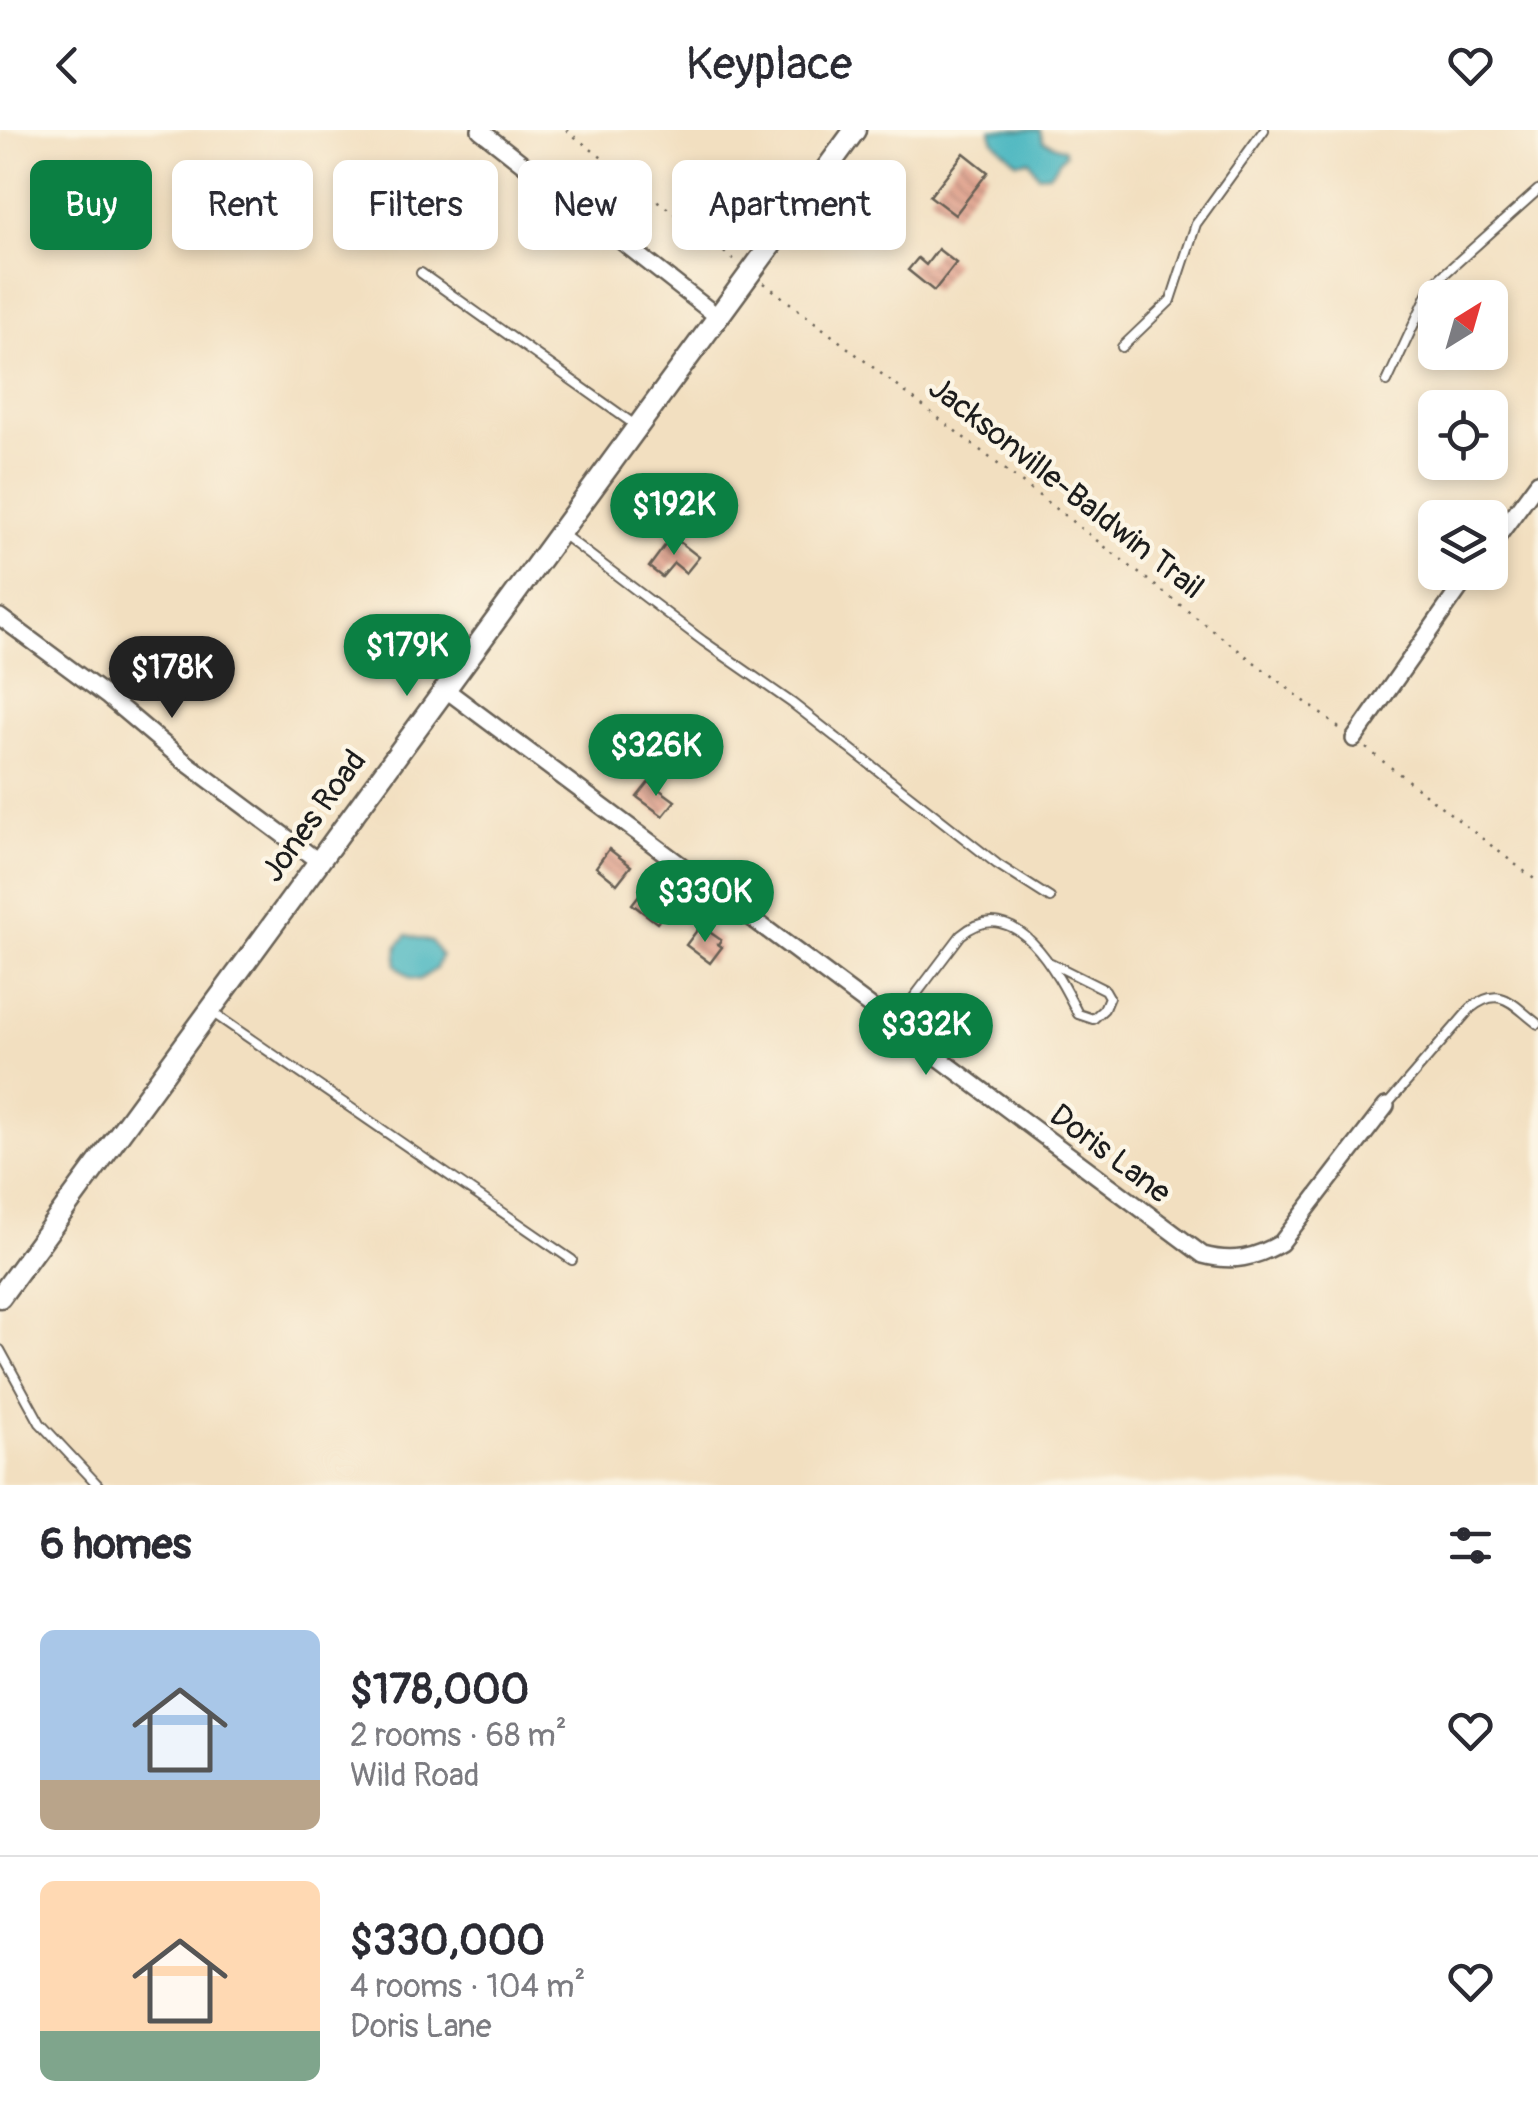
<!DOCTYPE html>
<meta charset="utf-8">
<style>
:root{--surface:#fff;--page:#f2f2f3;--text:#2b2b33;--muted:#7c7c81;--line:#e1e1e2;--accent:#0b8043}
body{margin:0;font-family:Pangolin,sans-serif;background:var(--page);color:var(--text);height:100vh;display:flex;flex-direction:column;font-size:38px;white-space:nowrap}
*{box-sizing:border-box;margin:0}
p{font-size:32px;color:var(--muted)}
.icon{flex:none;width:55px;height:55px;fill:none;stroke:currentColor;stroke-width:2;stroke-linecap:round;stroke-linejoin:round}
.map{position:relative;height:1355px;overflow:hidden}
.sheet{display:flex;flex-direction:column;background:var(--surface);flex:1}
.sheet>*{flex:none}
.top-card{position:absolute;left:30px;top:30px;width:1000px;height:90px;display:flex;gap:20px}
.needle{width:65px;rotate:37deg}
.fabs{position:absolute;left:1418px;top:150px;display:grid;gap:20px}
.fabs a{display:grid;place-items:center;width:90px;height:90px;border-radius:15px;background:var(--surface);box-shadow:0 5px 15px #0003;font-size:50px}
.price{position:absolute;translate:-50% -85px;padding:0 22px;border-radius:35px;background:var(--accent);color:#fff;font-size:32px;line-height:65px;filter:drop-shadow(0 2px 5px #0008)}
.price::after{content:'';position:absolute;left:50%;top:60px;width:30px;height:22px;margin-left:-15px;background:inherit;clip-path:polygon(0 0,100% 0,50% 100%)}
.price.on{background:#222;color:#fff}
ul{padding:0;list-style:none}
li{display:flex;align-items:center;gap:30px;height:250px;padding:0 40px}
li+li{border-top:2px solid var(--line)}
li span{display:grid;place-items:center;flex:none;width:280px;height:200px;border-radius:15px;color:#555}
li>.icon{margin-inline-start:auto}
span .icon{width:120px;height:120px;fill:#fffc;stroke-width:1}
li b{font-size:42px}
h2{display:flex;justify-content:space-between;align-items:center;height:120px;padding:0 40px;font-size:42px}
.tag{padding:0 35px;border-radius:15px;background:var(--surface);box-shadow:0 5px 15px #0003;font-size:35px;line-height:90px}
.tag.on{background:var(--accent);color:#fff}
header{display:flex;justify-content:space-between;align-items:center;height:130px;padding:0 40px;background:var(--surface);font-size:45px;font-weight:600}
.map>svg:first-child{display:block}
</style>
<header><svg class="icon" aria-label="back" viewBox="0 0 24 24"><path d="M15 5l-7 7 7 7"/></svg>Keyplace<svg class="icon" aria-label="heart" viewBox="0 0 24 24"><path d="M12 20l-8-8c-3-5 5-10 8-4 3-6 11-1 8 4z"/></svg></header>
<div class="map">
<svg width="1538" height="1355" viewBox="0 0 1538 1355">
<defs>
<pattern id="building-back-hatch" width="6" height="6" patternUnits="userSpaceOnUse" patternTransform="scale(2.5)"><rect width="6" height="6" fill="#de9c87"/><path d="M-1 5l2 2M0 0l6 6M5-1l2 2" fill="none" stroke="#b37e6e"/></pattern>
</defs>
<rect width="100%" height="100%" fill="#fcf5e5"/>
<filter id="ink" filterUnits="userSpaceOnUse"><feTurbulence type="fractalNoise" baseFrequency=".01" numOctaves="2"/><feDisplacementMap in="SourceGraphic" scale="20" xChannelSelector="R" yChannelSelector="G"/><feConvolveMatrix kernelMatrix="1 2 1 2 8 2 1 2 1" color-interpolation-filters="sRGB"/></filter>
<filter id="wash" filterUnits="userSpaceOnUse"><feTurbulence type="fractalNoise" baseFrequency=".0048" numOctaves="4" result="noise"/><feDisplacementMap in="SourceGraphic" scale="40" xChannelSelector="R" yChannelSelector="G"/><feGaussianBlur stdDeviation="2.25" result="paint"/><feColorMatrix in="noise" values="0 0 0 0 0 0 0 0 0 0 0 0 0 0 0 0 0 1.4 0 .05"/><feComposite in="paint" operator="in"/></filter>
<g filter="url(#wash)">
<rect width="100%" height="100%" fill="#f2dfc0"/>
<!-- water -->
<g fill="#47b6c0" stroke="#32696e" stroke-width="2.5">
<polygon points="990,0 1040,0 1043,11 1064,19 1065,24 1049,44 1038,45 1029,30 1017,32 994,11"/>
<polygon points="407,805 432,812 441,826 436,839 419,850 410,848 396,835 398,815"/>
</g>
<g id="blocks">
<!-- building -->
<g fill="url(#building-back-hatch)">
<polygon points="964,23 988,42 955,85 930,66"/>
<polygon points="938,119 956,133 934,161 908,140 918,128 926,135"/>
<polygon points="672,406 699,427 686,443 674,433 662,447 649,437"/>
<polygon points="649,652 675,671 663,686 637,667"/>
<polygon points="609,719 631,736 617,754 596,737"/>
<polygon points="643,760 668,779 657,793 632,774"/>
<polygon points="698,799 703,803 708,801 721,810 718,814 722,817 710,833 686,815"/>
</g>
</g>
</g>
<g filter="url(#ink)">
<use href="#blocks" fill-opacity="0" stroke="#676055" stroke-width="2.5"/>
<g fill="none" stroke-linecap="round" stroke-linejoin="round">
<!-- service casing -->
<g stroke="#676055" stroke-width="12">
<g id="service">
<polyline points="421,143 635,295"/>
<polyline points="1122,217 1171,170 1196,94 1264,0"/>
<polyline points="1387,252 1432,155 1538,60"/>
<polyline points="561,403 703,511 792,573 997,734 1050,768"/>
<polyline points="210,881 572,1130"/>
<path d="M893 895 961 805C1015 760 1058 844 1078 884L1093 889 1104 879 1109 867 1105 860 1051 833"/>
<path d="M1386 976 1471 878C1502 854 1512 875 1538 894"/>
<polyline points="0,1220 40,1293 98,1355"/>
</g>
</g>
<!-- minor casing -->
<g stroke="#676055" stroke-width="20">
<g id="minor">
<polyline points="480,0 718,187"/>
<polyline points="1490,417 1538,352"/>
<polyline points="0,487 108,567 184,631 318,731"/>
<path d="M445 559 1203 1125C1233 1133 1255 1128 1281 1113L1386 976"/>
<polyline points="1354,609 1471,442"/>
</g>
</g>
<!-- tertiary casing -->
<g stroke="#676055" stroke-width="25">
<polyline id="tertiary" points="0,1167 855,0"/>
</g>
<!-- path -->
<g stroke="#676055" stroke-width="2.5" stroke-dasharray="2.5 8" stroke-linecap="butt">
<polyline points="566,0 738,133"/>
<polyline points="764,153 1343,601"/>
<polyline points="1366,618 1538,752"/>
</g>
<!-- service -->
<use href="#service" stroke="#fff" stroke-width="8"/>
<!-- minor -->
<use href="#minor" stroke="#fff" stroke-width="15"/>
<!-- tertiary -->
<use href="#tertiary" stroke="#fff" stroke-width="20"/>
</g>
</g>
<g text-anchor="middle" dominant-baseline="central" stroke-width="9" stroke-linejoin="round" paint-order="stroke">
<!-- street labels -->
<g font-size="32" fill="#1c1c1c" stroke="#fcf5e5">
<text transform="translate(1066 358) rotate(38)">Jacksonville-Baldwin Trail</text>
<text transform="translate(314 686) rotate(-54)">Jones Road</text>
<text transform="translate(1110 1024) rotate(37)">Doris Lane</text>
</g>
</g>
</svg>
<div class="fabs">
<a><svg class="needle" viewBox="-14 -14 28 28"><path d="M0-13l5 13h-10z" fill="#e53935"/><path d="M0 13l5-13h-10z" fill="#7c7c81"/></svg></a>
<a><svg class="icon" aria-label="locate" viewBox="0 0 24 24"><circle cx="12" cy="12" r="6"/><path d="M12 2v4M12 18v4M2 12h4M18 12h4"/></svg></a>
<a><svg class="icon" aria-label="layers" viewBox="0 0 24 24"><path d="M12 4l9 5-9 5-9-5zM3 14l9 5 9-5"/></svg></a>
</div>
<b class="price" style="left:674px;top:428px">$192K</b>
<b class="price" style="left:407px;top:569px">$179K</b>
<b class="price on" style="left:172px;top:591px">$178K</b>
<b class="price" style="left:656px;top:669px">$326K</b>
<b class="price" style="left:705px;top:815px">$330K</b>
<b class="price" style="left:926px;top:948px">$332K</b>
<div class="top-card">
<a class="tag on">Buy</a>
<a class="tag">Rent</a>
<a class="tag">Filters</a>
<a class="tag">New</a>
<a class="tag">Apartment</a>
</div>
</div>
<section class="sheet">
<h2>6 homes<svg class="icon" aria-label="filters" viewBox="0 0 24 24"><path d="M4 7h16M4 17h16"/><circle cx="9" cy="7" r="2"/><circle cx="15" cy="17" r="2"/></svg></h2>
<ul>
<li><span style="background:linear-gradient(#a9c7e8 75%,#b9a48a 0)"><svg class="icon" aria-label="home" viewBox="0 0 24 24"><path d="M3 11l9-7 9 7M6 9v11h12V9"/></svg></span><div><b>$178,000</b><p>2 rooms · 68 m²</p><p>Wild Road</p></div><svg class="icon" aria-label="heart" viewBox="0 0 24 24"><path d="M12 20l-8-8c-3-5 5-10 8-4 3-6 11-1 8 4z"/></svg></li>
<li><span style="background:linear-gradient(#ffd9b3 75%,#7fa58c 0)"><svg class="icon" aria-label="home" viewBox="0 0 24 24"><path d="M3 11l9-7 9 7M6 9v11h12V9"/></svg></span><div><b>$330,000</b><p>4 rooms · 104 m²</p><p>Doris Lane</p></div><svg class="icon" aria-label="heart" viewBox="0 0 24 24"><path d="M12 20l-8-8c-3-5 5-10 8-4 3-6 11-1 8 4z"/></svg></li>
</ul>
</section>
